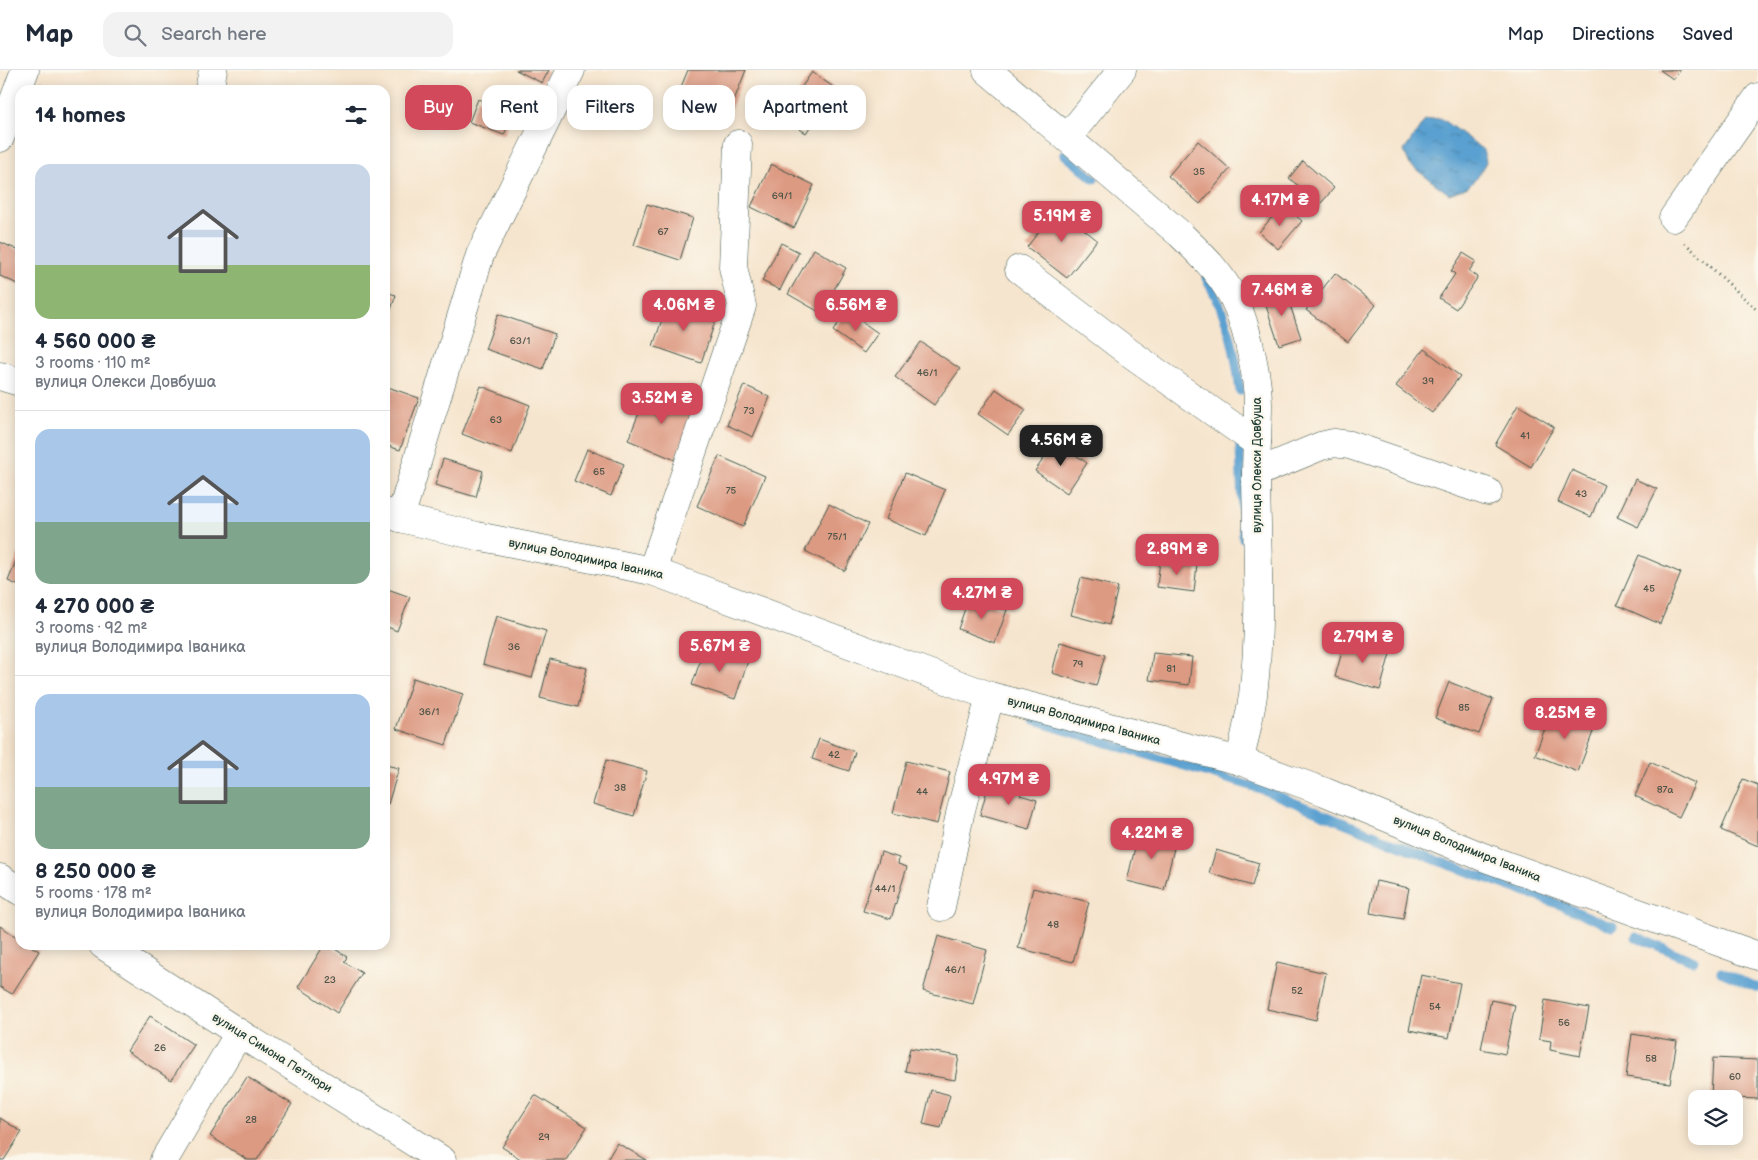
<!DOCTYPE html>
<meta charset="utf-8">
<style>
:root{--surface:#fff;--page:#f2f2f3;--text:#1f2937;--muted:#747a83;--line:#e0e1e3;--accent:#d1495b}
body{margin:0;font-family:"Balsamiq Sans",sans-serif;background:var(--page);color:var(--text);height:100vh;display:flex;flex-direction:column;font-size:19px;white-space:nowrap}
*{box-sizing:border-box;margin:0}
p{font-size:16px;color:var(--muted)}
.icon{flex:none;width:28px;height:28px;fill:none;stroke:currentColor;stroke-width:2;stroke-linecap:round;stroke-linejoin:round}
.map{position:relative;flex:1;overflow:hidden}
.drawer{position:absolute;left:15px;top:15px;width:375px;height:865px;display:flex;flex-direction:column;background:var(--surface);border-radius:15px;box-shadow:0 2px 12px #0003}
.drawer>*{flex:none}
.banner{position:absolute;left:405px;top:15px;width:475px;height:45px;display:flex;gap:10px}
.fabs{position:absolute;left:1688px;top:1020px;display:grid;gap:10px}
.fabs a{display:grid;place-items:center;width:55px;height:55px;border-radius:10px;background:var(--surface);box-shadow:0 2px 12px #0003;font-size:25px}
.price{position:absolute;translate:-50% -42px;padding:0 11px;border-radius:10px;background:var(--accent);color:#fff;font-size:16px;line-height:32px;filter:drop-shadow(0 1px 2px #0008)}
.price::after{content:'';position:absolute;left:50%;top:30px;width:15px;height:11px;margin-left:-8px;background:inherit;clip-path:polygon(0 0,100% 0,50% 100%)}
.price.selected{background:#222;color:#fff}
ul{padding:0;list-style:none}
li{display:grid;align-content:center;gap:10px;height:265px;padding:0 20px}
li+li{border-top:1px solid var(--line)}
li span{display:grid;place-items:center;height:155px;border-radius:15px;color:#555}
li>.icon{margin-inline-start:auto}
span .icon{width:90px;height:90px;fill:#fffc;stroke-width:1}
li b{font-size:21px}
h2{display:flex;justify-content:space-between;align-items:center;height:60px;padding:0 20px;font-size:21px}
.chip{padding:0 18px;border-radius:15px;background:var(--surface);box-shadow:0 2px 12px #0003;font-size:18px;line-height:45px}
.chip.selected{background:var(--accent);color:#fff}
header{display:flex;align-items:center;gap:30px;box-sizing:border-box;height:70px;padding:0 25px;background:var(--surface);border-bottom:1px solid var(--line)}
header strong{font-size:24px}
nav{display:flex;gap:28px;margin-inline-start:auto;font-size:18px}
.search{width:350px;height:45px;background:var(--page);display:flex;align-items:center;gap:12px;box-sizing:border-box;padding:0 18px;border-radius:15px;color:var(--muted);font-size:19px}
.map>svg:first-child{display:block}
</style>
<header>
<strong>Map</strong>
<div class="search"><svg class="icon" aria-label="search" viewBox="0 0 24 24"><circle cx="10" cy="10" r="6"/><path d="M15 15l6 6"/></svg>Search here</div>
<nav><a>Map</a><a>Directions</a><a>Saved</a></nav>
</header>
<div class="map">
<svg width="1758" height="1090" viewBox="0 0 1758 1090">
<defs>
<pattern id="water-ripples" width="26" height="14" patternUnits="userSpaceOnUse" patternTransform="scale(1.25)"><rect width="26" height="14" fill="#5aa0d0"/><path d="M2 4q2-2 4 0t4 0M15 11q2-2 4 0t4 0" fill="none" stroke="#4a84aa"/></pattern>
</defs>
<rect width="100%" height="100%" fill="#fbf7ec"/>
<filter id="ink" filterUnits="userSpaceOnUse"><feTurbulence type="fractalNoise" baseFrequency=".02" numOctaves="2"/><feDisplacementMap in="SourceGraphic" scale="10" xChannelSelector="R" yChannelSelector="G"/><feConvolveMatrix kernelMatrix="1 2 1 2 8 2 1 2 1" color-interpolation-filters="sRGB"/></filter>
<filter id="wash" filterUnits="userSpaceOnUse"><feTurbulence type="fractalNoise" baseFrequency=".0096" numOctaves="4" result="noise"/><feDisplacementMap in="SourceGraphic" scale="20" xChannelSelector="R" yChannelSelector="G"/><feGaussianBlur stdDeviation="1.12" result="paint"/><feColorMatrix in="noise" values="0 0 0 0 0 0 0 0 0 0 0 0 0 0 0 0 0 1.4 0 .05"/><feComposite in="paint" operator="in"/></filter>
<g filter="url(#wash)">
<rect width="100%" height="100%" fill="#f6e5ce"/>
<!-- water -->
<polygon fill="url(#water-ripples)" stroke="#3c6e82" points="1440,48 1484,80 1486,92 1477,108 1468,117 1449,124 1410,95 1404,81 1425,50"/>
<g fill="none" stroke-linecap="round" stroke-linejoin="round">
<!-- stream -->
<g stroke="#5aa0d0" stroke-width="9">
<polyline points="1064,84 1094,109"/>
<path d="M1206 208C1228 247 1235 278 1240 321"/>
<polyline points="1240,376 1243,468"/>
<polyline points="1034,651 1261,719 1438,791 1558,834 1613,857"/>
<polyline points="1636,867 1694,891"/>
<polyline points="1721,902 1758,918"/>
</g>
</g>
<g id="blocks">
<!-- building -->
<g fill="#dd9a82">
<polygon points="516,0 549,0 542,13"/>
<polygon points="688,0 746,0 731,38 681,17"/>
<polygon points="1660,0 1680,0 1673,9"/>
<polygon points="812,2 836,19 806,63 781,47"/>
<polygon points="39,14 55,20 37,20"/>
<polygon points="478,29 513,42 504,65 469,52"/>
<polygon points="1198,71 1230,99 1200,134 1168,106"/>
<polygon points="1303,91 1334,118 1316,139 1304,129 1308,124 1289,108"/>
<polygon points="771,94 814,115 794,158 751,137"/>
<polygon points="647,134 693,148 680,190 634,175"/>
<polygon points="1283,135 1302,151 1278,179 1259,162"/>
<polygon points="1057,138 1097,170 1067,208 1027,177"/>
<polygon points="0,172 20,181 20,215 0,206"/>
<polygon points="781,173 799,182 780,220 762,211"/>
<polygon points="814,179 846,198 821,243 788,224"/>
<polygon points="1463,183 1476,191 1469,201 1478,207 1456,239 1439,228 1455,204 1451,201"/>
<polygon points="1335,203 1376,235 1348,272 1306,240"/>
<polygon points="1285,220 1301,268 1279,275 1263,227"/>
<polygon points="385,222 396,225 385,257"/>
<polygon points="668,232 716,249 701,293 653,276"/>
<polygon points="847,241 878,263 864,283 833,261"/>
<polygon points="498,244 555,264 543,299 485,279"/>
<polygon points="921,272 960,299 934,335 895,307"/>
<polygon points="1424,279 1460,306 1432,343 1396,316"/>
<polygon points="744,315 770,327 753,367 727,355"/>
<polygon points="385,316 419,328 400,380 385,375"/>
<polygon points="481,316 530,335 512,383 462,364"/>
<polygon points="996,319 1026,340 1008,365 978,344"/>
<polygon points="648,321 696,341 675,390 628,370"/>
<polygon points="1518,335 1554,357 1531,397 1495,375"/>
<polygon points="1056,371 1087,393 1067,423 1035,401"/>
<polygon points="587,379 624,394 611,426 574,411"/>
<polygon points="719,386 765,406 743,457 697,436"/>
<polygon points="443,389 483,401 476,427 435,415"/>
<polygon points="1572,400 1604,415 1591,447 1558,432"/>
<polygon points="905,403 945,420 926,466 886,449"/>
<polygon points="1635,409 1657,419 1638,457 1617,447"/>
<polygon points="829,434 868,454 845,501 805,481"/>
<polygon points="20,481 20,516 8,511"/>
<polygon points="1639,485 1681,503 1660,554 1617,535"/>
<polygon points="1160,490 1197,494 1194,522 1157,517"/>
<polygon points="1081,508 1118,517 1109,555 1071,545"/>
<polygon points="385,518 410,527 397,561 385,556"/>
<polygon points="969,527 1007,540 995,573 958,559"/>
<polygon points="496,546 546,561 532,608 483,594"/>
<polygon points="1346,567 1391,580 1380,620 1335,607"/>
<polygon points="1060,572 1105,585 1096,616 1052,603"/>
<polygon points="705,577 748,591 735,629 692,615"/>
<polygon points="1153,583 1192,587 1189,615 1149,610"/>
<polygon points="550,589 587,598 578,637 540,628"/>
<polygon points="413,608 463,624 446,675 396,659"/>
<polygon points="1449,612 1493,629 1479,664 1435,648"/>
<polygon points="1553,637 1596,654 1578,702 1535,685"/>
<polygon points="819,669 855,682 849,701 812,689"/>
<polygon points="606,690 647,701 634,746 593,734"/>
<polygon points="906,691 950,702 937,754 893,743"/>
<polygon points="1650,692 1695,713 1679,747 1635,726"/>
<polygon points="385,695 399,698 388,734 385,733"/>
<polygon points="1743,709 1758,715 1758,776 1721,760"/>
<polygon points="1007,712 1023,716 1020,725 1037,730 1029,759 980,745 988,716 1005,721"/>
<polygon points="1139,761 1176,770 1164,820 1127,811"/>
<polygon points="1216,780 1259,793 1252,816 1209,803"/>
<polygon points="881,782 899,788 898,794 907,797 891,849 863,841"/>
<polygon points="1376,811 1409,818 1403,849 1370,843"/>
<polygon points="1033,818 1089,832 1073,892 1018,878"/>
<polygon points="0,856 20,869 20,875 29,875 39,881 12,924 0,917"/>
<polygon points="938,866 987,880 973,934 923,921"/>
<polygon points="324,875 329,875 347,887 344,892 362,903 337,943 298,917"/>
<polygon points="1277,892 1326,903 1316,950 1267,939"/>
<polygon points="1421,905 1460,913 1449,968 1409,960"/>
<polygon points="1491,930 1515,935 1505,984 1481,979"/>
<polygon points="1545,930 1589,938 1580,986 1550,980 1551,971 1539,969"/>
<polygon points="150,946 194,975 171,1010 127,981"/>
<polygon points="1632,964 1677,971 1670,1013 1626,1007"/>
<polygon points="910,978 959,986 955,1010 905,1001"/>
<polygon points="1713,988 1758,990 1758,1029 1711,1027"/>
<polygon points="247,1007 292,1034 257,1090 248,1090 210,1066"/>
<polygon points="931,1020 950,1025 941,1058 923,1054"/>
<polygon points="535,1025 587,1057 566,1090 522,1090 502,1077"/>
<polygon points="0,1048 22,1062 4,1090 0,1090"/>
<polygon points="617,1073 647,1090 607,1090"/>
</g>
</g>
</g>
<g filter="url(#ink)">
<use href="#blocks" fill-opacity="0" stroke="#3f564b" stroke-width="1"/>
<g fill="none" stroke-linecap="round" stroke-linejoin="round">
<!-- minor casing -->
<g stroke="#3f564b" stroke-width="29">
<g id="minor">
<path d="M987 0 1180 164C1203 186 1226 208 1238 238 1248 263 1258 307 1258 334 1258 359 1256 384 1256 409 1257 480 1262 554 1253 625 1250 647 1244 669 1240 691"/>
<polyline points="209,20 213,0"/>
<polyline points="0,68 25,0"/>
<polyline points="1067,68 1122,0"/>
<polyline points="1673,148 1758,27"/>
<polyline points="1019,199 1127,281 1257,373"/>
<polyline points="0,306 20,312"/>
<polyline points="1256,403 1321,376 1334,373 1350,375 1488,422"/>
<polyline points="385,442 400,448 477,466 652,501 990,626 1240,691 1325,722 1483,787 1758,886"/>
<polyline points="400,448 480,185 571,0"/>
<polyline points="652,501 742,236 733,197 738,74"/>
<polyline points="0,808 20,821"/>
<polyline points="941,837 960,744 990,626"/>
<polyline points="103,875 239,963 442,1090"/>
<polyline points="164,1090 239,963"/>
</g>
</g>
<!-- path -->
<polyline stroke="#3f564b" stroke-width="3" stroke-dasharray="1 4" stroke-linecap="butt" points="1685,173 1758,241"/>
<!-- minor -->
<use href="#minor" stroke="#fff" stroke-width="28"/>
</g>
</g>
<g text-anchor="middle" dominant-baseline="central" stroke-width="4.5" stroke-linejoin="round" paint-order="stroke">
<!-- number labels -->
<g font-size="10" fill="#4e5448">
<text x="1199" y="102">35</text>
<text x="782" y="126">69/1</text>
<text x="663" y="162">67</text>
<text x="520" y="271">63/1</text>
<text x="927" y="303">46/1</text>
<text x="1428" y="311">39</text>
<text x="749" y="341">73</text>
<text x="496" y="350">63</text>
<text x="1525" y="366">41</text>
<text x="599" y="402">65</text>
<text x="731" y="421">75</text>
<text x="1581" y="424">43</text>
<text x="837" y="467">75/1</text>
<text x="1649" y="519">45</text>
<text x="514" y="577">36</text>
<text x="1078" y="594">79</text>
<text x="1171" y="599">81</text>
<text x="1464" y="638">85</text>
<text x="429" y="642">36/1</text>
<text x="834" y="685">42</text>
<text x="620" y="718">38</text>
<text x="1665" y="720">87а</text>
<text x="922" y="722">44</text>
<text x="885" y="819">44/1</text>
<text x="1053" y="855">48</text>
<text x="955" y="900">46/1</text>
<text x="330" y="910">23</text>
<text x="1297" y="921">52</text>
<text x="1435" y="937">54</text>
<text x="1564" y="953">56</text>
<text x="160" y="978">26</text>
<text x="1651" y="989">58</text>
<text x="1735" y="1007">60</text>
<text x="251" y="1050">28</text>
<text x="544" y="1067">29</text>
</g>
<!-- street labels -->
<g font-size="12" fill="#1f3d34" stroke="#fbf7ec">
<text transform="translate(1257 395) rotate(-90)">вулиця Олекси Довбуша</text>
<text transform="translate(586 489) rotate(12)">вулиця Володимира Іваника</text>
<text transform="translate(1084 651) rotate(15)">вулиця Володимира Іваника</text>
<text transform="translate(1467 779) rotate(22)">вулиця Володимира Іваника</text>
<text transform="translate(272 983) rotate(32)">вулиця Симона Петлюри</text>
</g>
</g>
</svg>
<div class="fabs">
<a><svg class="icon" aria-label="layers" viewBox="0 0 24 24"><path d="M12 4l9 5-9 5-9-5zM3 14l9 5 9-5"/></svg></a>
</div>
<b class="price" style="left:1280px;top:157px">4.17M ₴</b>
<b class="price" style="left:1062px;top:173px">5.19M ₴</b>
<b class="price" style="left:1282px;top:247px">7.46M ₴</b>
<b class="price" style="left:684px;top:262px">4.06M ₴</b>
<b class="price" style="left:856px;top:262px">6.56M ₴</b>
<b class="price" style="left:662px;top:355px">3.52M ₴</b>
<b class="price selected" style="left:1061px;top:397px">4.56M ₴</b>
<b class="price" style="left:1177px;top:506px">2.89M ₴</b>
<b class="price" style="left:982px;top:550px">4.27M ₴</b>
<b class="price" style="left:1363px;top:594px">2.79M ₴</b>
<b class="price" style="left:720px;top:603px">5.67M ₴</b>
<b class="price" style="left:1565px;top:670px">8.25M ₴</b>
<b class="price" style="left:1009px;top:736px">4.97M ₴</b>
<b class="price" style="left:1152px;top:790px">4.22M ₴</b>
<div class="banner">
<a class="chip selected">Buy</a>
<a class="chip">Rent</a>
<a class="chip">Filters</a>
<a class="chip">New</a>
<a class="chip">Apartment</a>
</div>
<section class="drawer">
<h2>14 homes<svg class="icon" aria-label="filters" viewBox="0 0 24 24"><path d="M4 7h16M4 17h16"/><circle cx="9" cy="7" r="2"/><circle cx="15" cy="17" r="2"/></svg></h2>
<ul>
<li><span style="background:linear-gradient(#c9d6e8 65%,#8fb573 0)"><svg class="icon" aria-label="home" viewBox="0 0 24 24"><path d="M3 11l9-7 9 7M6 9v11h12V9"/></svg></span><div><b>4 560 000 ₴</b><p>3 rooms · 110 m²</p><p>вулиця Олекси Довбуша</p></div></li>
<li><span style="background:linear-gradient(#a9c7e8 60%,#7fa58c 0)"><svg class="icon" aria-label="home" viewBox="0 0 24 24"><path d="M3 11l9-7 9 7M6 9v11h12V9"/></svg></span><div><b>4 270 000 ₴</b><p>3 rooms · 92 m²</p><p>вулиця Володимира Іваника</p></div></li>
<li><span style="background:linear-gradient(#a9c7e8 60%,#7fa58c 0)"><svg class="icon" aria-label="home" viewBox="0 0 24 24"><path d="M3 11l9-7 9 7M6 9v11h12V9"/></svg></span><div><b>8 250 000 ₴</b><p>5 rooms · 178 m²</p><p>вулиця Володимира Іваника</p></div></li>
</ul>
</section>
</div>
